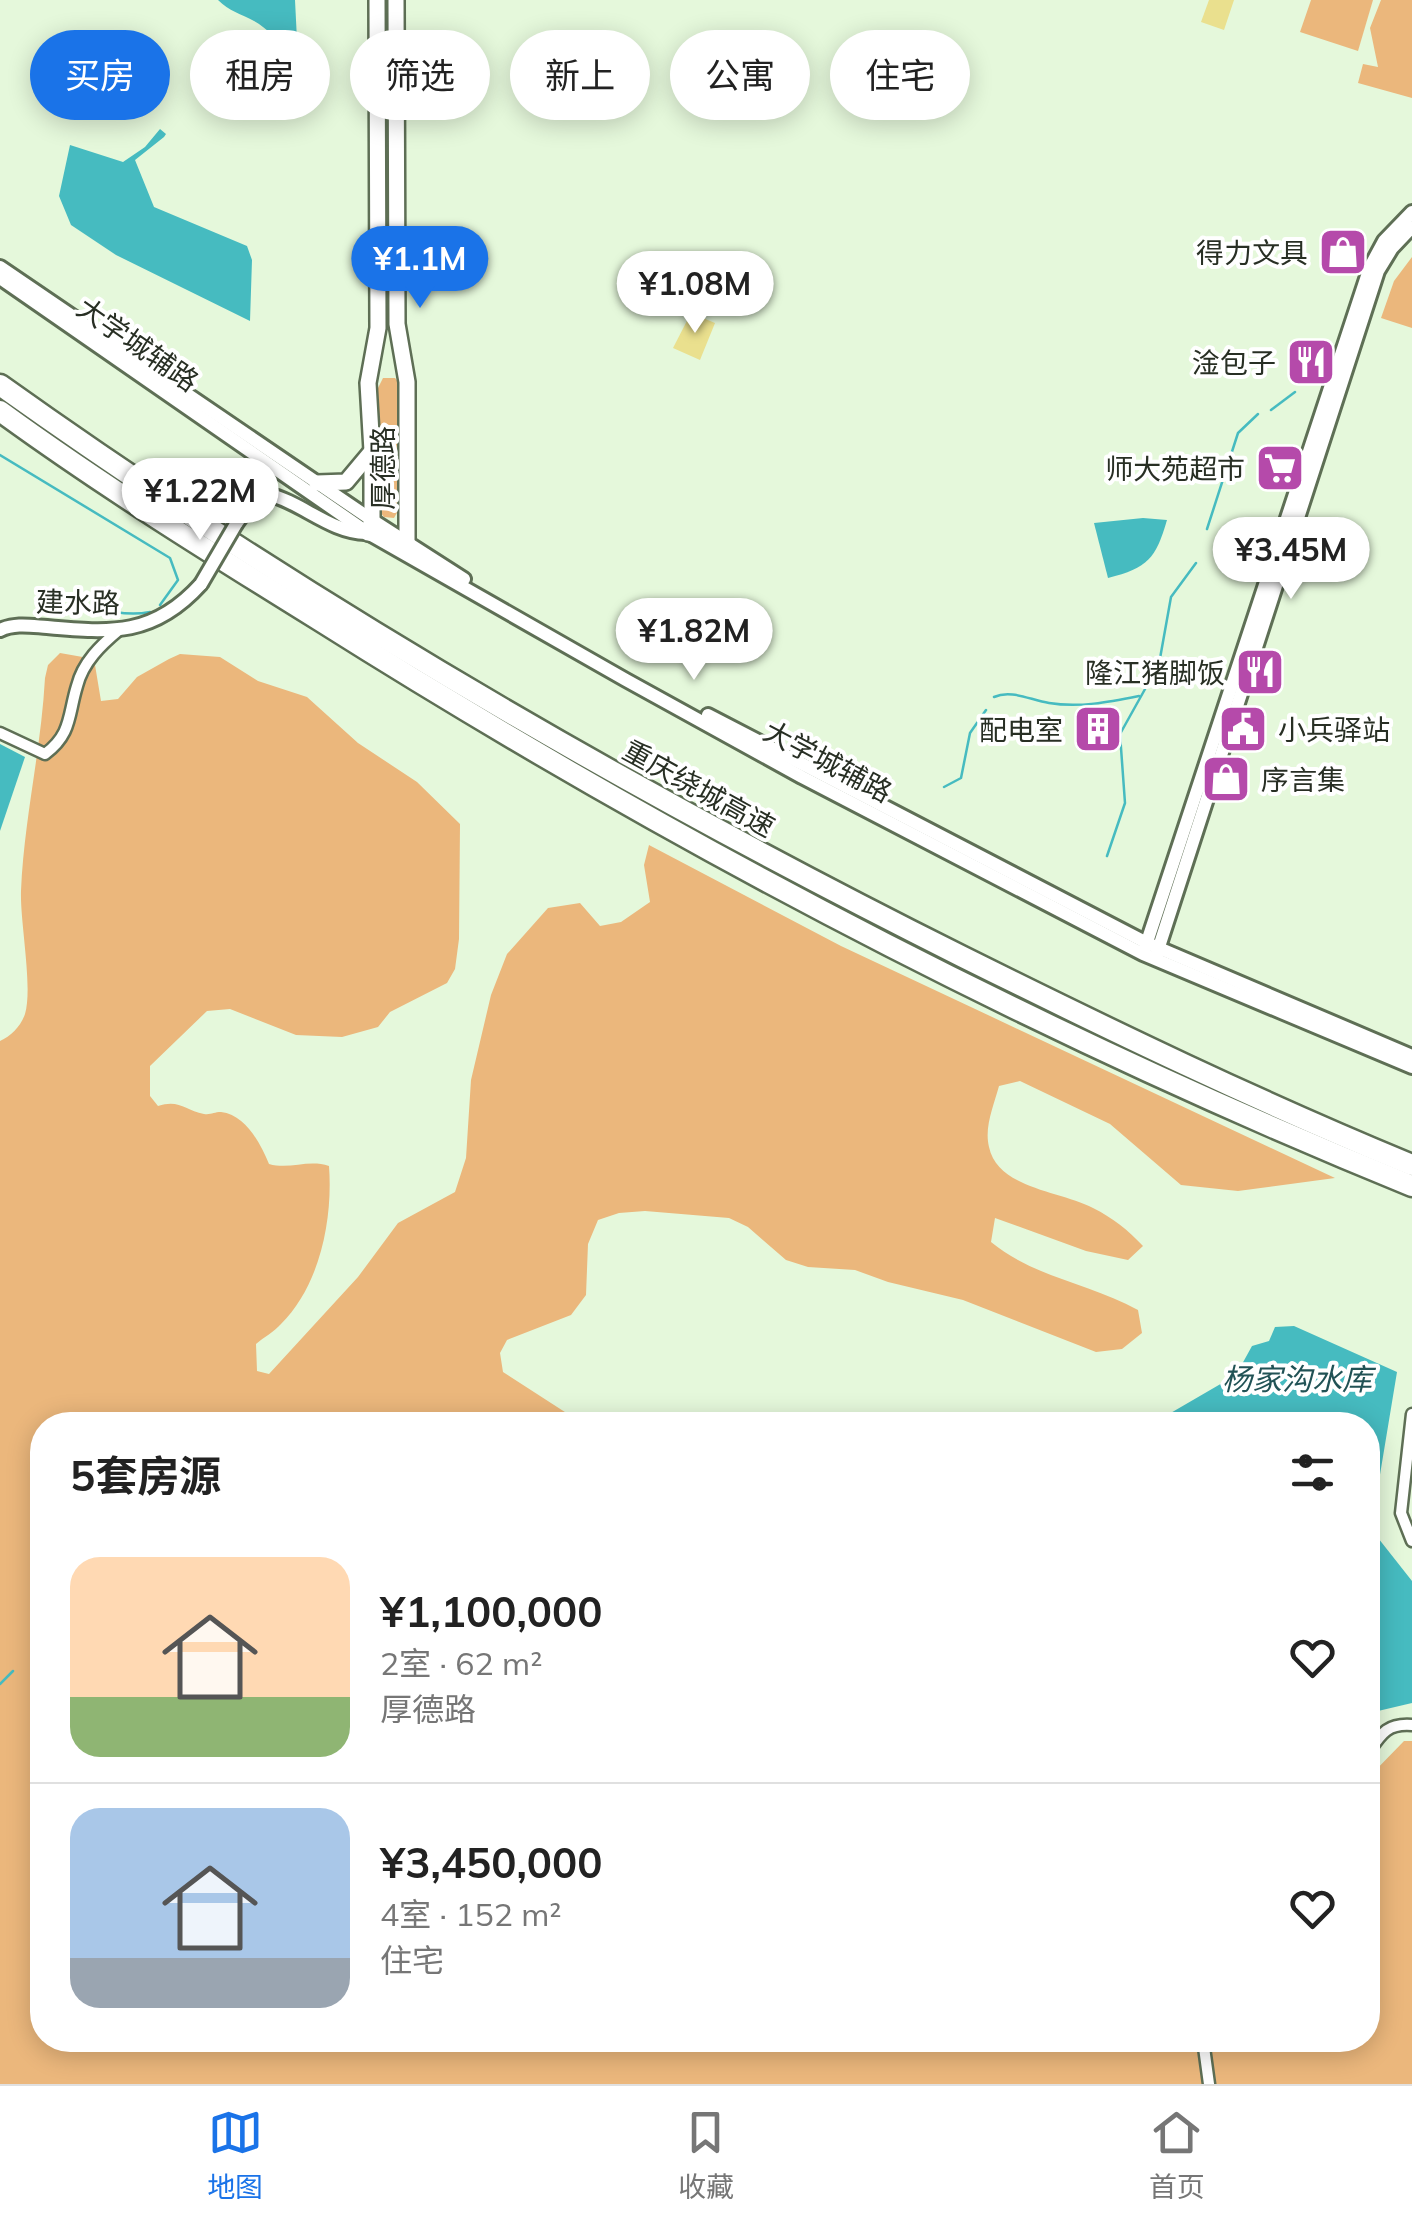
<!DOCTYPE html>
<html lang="zh">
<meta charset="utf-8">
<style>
:root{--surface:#fff;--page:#f6f6f6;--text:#222;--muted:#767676;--line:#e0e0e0;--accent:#1a73e8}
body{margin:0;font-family:Mulish,"Noto Sans SC",sans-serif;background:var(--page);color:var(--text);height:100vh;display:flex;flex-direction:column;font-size:38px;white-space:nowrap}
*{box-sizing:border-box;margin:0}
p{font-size:32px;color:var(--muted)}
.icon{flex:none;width:55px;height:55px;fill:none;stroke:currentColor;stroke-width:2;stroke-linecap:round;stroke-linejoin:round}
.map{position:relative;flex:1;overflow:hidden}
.side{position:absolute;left:30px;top:1412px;width:1350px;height:640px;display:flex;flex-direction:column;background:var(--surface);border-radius:40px;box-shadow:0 5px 25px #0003}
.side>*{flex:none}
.guide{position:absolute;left:30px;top:30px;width:1352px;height:90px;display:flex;gap:20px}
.price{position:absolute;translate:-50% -85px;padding:0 22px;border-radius:35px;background:#fff;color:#222;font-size:32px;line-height:65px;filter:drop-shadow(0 2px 5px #0008)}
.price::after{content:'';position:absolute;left:50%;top:60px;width:30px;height:22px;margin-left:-15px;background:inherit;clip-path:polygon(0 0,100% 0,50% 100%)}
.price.selected{background:var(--accent);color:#fff}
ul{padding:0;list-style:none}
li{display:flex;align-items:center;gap:30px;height:250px;padding:0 40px}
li+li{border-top:2px solid var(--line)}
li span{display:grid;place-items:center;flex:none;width:280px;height:200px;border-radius:30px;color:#555}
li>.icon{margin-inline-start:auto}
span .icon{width:120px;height:120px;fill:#fffc;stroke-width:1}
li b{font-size:42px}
h2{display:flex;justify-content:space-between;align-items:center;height:120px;padding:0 40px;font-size:42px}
.pill{padding:0 35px;border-radius:45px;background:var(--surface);box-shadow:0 5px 25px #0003;font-size:35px;line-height:90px}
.pill.selected{background:var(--accent);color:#fff}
.dock{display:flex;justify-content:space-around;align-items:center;height:140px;border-top:2px solid var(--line);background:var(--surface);font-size:28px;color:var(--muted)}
.dock a{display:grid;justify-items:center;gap:5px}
.dock .selected{color:var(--accent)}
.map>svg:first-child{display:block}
</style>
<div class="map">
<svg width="1412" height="2084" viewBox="0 0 1412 2084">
<rect width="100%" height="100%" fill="#e5f8db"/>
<!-- green -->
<g fill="#ebb77c">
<polygon points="1311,0 1373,0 1358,51 1300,32"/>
<polygon points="1381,0 1412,0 1412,98 1358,83 1363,64 1378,67 1370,28"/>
<polygon points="1412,257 1412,328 1381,318 1394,281"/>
<polygon points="383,378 395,378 401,385 398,511 394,518 384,517 377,508 377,390"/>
<path d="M60 653 94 659 101 701 118 699 137 677 169 659 180 654 220 657 258 681 307 697 358 743 417 782 460 824 459 939 455 969 447 983 390 1012 378 1027 342 1037 296 1035 230 1009 207 1011 150 1066V1096L158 1106C179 1099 185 1110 204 1114 211 1115 214 1112 221 1112 246 1115 260 1143 269 1164 290 1170 308 1159 329 1166 333 1220 320 1285 281 1324 274 1332 264 1337 256 1344L257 1371 269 1374 358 1277 398 1223 455 1192 466 1158 471 1080 491 995 507 954 548 908 580 903 600 926 621 922 650 902 644 865 649 845 841 946 1335 1178 1238 1191 1181 1185 1110 1124 1020 1081 999 1086C994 1105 984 1127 989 1147 998 1189 1061 1191 1093 1208 1113 1218 1128 1230 1143 1246L1128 1260 1086 1251 995 1218 991 1242C1035 1278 1089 1283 1138 1310L1142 1333 1122 1349 1096 1352 963 1300 888 1282 855 1270 808 1267 786 1260 748 1227 729 1218 645 1211 619 1213 598 1220 588 1244 586 1295 571 1315 507 1340 500 1353 503 1372 585 1425H42V2040H1368V1778L1404 1741H1412V2084H0V1041C11 1036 21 1026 25 1014 33 987 20 923 21 891 24 819 41 751 45 678L48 665Z"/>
</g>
<!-- water -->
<g fill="#46bbc0">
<path d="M218 0H295L297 40 289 46C275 39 267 28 254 21 241 14 229 11 218 0Z"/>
<polygon points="160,129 166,134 164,137 135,160 154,207 247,246 252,260 250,321 116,255 71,225 59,196 70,145 123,162 145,147"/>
<path d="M1143 518 1167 520C1156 558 1148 568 1108 578L1094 523Z"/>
<polygon points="0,744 25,757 0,831"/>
<polygon points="1294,1326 1397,1372 1371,1529 1412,1581 1412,1703 1378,1711 1368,1724 1368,1425 1150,1425 1236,1375 1252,1346 1269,1341 1275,1327"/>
</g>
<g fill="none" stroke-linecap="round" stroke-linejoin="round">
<!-- stream -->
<g stroke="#46bbc0" stroke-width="2.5">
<polyline points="1271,410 1295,392"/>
<polyline points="0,455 170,558 178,580 160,605"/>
<polyline points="1207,529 1238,433 1258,414"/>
<path d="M36 602 46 595C82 601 114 619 150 612"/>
<path d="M994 697C1011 689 1030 700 1049 703 1079 708 1109 702 1139 696"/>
<polyline points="944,787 961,778 970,733 986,710"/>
<polyline points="1107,856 1125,803 1120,734 1159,664 1171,597 1196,563"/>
<polyline points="0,1684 13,1671"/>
</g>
</g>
<!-- building -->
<g fill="#eae08e">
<polygon points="1209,0 1234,0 1224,30 1201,22"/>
<polygon points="691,313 715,323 700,360 673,348"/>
</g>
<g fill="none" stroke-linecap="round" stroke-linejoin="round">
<!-- minor casing -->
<g stroke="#5e6f55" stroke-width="15">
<g id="minor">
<path d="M0 733 45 754C72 734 68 715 77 686 83 662 101 645 119 630"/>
<polyline points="1412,1414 1401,1513 1412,1541"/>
<path d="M1368 1753C1381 1734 1387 1723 1412 1725"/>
<polyline points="1203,2040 1209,2084"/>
</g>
</g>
<!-- tertiary casing -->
<g stroke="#5e6f55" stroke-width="18">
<g id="tertiary">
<polyline points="0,267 372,520 464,579"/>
<polyline points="0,278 368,533 626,680 802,777 1143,954 1412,1067"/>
<path d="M236 524 251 503 267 494C302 502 329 532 366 533"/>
<path d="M0 630C15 623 31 626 47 627 112 633 154 636 201 584"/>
<polyline points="708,715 1147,943 1412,1056"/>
<polyline points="1145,948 1370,267 1384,241 1412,212"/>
<polyline points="1157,953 1378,271 1392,248 1412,227"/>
</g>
</g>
<!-- secondary casing -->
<g stroke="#5e6f55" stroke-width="20">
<g id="secondary">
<polyline points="377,0 378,328 368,383 372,451 372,520 368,533 407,541 407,382 397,324 396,0"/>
<polyline points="317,483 346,482 372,451"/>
</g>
</g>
<!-- motorway casing -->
<g stroke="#5e6f55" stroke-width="25">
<g id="motorway">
<path d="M0 385C304 602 629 790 963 957 1110 1030 1259 1102 1412 1165"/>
<path d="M0 411C103 486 211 553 319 620 666 839 1032 1031 1412 1186"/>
</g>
</g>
<!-- minor -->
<use href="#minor" stroke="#fff" stroke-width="10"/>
<!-- tertiary -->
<use href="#tertiary" stroke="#fff" stroke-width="12"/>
<!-- secondary -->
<use href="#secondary" stroke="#fff" stroke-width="15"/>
<!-- motorway -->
<use href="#motorway" stroke="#fff" stroke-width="20"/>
<!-- tertiary-bridge casing -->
<g stroke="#5e6f55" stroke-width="18" stroke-linecap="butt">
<polyline id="tertiary-bridge" points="201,584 236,524"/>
</g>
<!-- tertiary-bridge -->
<use href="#tertiary-bridge" stroke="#fff" stroke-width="12"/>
</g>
<!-- icons -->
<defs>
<g id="shop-square" transform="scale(2.5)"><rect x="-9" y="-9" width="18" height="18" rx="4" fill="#b54aaa" stroke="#fff"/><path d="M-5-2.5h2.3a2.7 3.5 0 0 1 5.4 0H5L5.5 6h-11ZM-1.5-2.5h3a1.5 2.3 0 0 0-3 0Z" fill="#fff"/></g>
<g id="restaurant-square" transform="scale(2.5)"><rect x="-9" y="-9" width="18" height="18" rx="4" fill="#b54aaa" stroke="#fff"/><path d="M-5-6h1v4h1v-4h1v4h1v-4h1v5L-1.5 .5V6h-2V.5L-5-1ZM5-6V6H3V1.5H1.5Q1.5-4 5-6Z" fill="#fff"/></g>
<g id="supermarket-square" transform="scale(2.5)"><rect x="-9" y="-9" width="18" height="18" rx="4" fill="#b54aaa" stroke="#fff"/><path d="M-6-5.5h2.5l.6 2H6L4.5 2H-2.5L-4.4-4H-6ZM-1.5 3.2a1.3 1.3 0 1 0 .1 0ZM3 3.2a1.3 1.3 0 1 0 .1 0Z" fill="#fff"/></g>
<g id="building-square" transform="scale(2.5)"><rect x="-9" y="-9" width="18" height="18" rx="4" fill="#b54aaa" stroke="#fff"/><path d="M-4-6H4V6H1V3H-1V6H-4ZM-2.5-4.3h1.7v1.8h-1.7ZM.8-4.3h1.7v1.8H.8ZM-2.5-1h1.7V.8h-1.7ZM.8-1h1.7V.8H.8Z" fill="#fff"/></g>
<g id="civic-square" transform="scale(2.5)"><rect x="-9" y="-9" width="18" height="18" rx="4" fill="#b54aaa" stroke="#fff"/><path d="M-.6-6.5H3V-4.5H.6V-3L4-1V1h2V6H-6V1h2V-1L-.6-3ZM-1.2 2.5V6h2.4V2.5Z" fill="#fff"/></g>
</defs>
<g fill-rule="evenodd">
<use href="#shop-square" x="1343" y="252"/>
<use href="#restaurant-square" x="1311" y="362"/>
<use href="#supermarket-square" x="1280" y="468"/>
<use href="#restaurant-square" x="1260" y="672"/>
<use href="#building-square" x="1098" y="729"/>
<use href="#civic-square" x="1243" y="729"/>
<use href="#shop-square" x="1226" y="779"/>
</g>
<g text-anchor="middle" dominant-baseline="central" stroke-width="8" stroke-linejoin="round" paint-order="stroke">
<!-- poi labels -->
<g font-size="28" fill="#282f24" stroke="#fff" text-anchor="end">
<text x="1308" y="252">得力文具</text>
<text x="1276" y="362">淦包子</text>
<text x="1245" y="468">师大苑超市</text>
<text x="1225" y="672">隆江猪脚饭</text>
<text x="1063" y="729">配电室</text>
<text x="1278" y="729" text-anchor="start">小兵驿站</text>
<text x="1261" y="779" text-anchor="start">序言集</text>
</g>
<!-- street labels -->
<g font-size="28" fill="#282f24" stroke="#fff">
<text transform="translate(138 344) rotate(35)">大学城辅路</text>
<text transform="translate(382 468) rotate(-90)">厚德路</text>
<text transform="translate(78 602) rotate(1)">建水路</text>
<text transform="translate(828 761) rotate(28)">大学城辅路</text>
<text transform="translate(699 788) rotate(29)">重庆绕城高速</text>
</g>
<!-- water labels -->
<g font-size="30" font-style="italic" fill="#215255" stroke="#fff">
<text x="1297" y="1379">杨家沟水库</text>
</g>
</g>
</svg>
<b class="price selected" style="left:420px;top:311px">¥1.1M</b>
<b class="price" style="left:695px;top:336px">¥1.08M</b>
<b class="price" style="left:200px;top:543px">¥1.22M</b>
<b class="price" style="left:1291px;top:602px">¥3.45M</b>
<b class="price" style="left:694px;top:683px">¥1.82M</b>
<div class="guide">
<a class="pill selected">买房</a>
<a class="pill">租房</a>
<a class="pill">筛选</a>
<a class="pill">新上</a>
<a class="pill">公寓</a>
<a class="pill">住宅</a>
</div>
<section class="side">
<h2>5套房源<svg class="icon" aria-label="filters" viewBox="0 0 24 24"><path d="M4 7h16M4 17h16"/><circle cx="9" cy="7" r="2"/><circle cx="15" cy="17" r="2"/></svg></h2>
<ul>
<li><span style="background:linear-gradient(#ffd9b3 70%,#8fb573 0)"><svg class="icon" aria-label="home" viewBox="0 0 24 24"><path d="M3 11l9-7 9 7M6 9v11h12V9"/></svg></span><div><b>¥1,100,000</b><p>2室 · 62 m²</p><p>厚德路</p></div><svg class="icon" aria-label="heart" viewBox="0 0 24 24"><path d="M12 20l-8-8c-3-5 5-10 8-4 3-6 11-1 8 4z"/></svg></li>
<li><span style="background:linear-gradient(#a9c7e8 75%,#9aa5b1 0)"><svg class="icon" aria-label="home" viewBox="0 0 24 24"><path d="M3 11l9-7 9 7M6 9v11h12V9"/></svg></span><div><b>¥3,450,000</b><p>4室 · 152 m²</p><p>住宅</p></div><svg class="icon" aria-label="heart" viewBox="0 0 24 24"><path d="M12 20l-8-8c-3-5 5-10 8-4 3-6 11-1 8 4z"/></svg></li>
</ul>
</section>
</div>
<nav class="dock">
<a class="selected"><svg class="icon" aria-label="map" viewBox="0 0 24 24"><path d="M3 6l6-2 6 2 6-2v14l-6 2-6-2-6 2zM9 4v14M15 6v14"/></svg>地图</a>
<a><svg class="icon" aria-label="saved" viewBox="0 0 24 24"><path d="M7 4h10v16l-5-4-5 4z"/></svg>收藏</a>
<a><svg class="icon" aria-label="home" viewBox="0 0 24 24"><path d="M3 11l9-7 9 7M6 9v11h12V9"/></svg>首页</a>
</nav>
